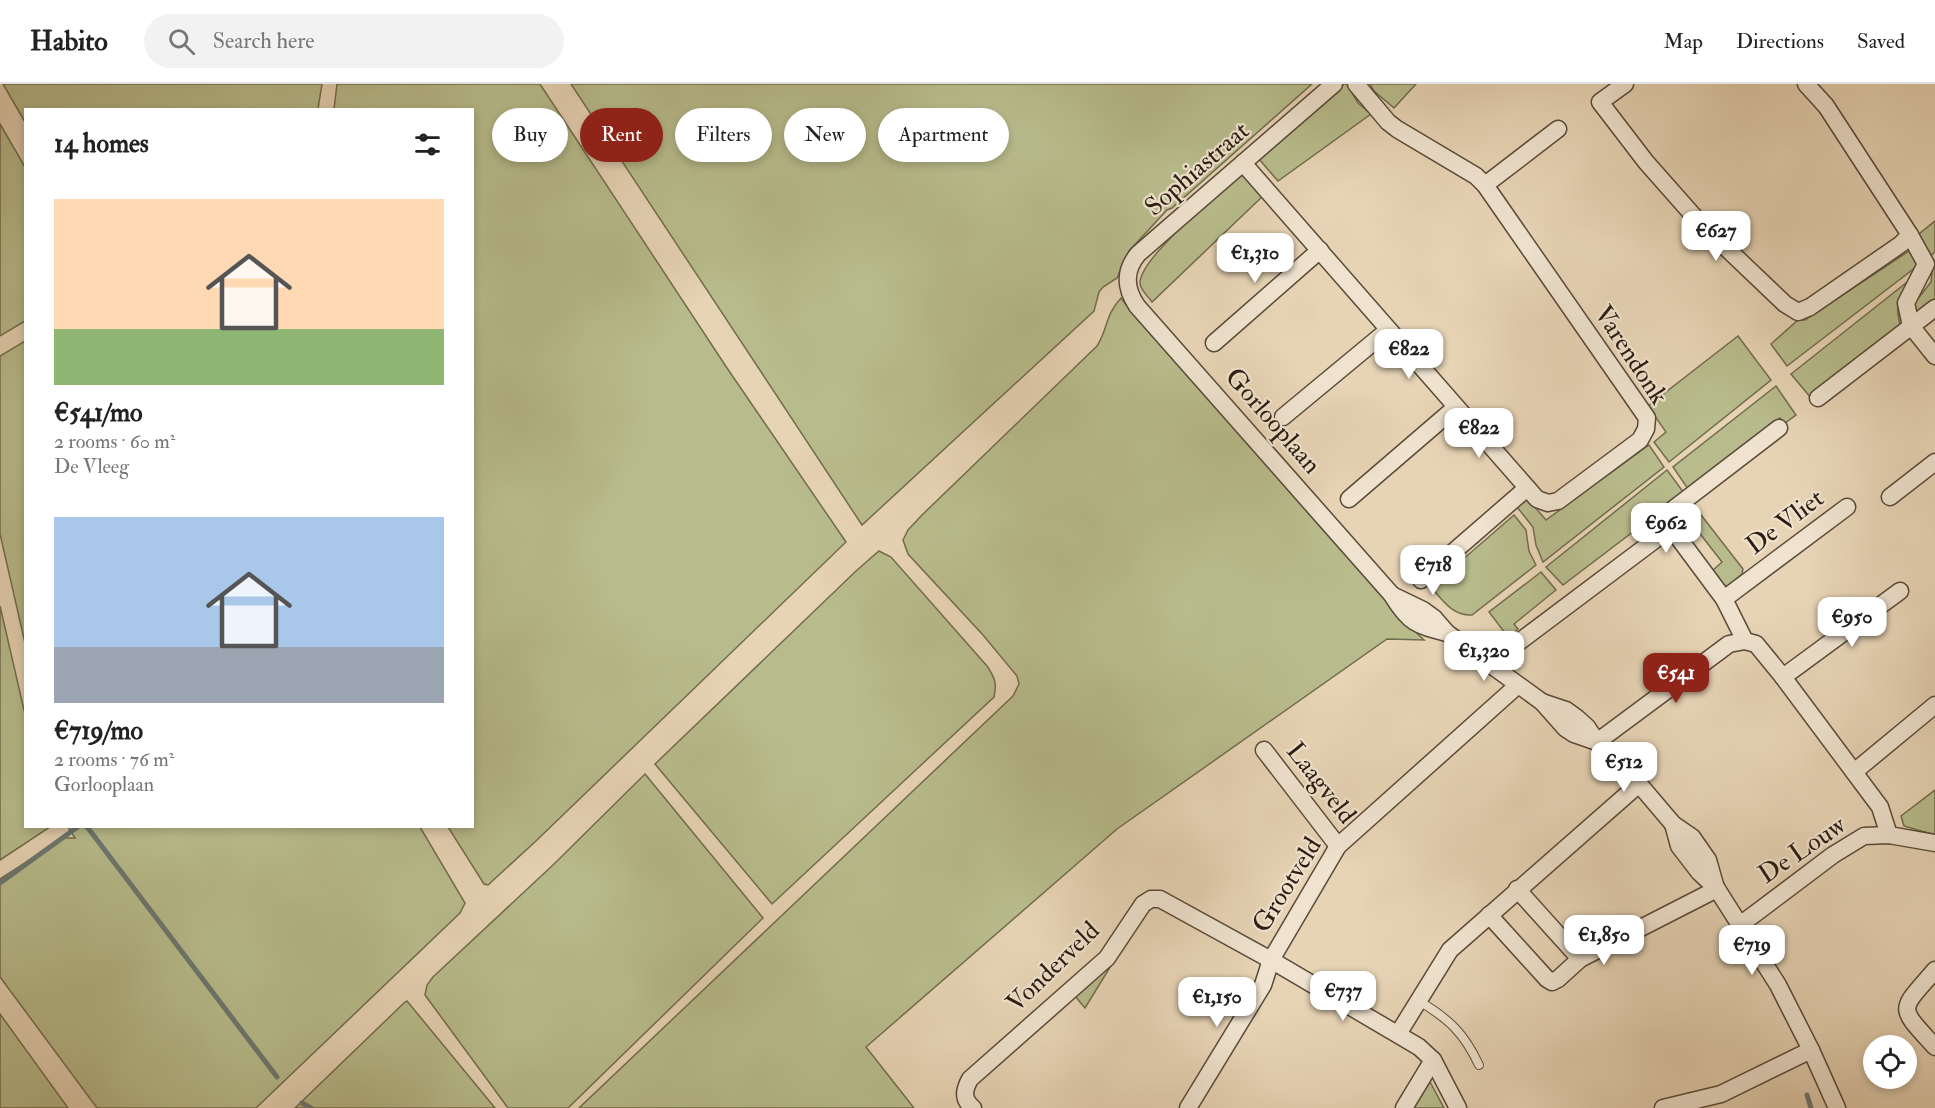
<!DOCTYPE html>
<meta charset="utf-8">
<style>
:root{--surface:#fff;--page:#f2f2f2;--text:#222;--muted:#767676;--line:#e0e0e0;--accent:#8f2418}
body{margin:0;font-family:"IM FELL Double Pica",serif;background:var(--page);color:var(--text);height:100vh;display:flex;flex-direction:column;font-size:22px;white-space:nowrap}
*{box-sizing:border-box;margin:0}
p{font-size:20px;color:var(--muted)}
.icon{flex:none;width:33px;height:33px;fill:none;stroke:currentColor;stroke-width:2;stroke-linecap:round;stroke-linejoin:round}
.map{position:relative;flex:1;overflow:hidden}
.drawer{position:absolute;left:24px;top:24px;width:450px;height:720px;display:flex;flex-direction:column;background:var(--surface);border-radius:0px;box-shadow:0 3px 9px #0003}
.drawer>*{flex:none}
.hud{position:absolute;left:492px;top:24px;width:570px;height:54px;display:flex;gap:12px}
.buttons{position:absolute;left:1863px;top:951px;display:grid;gap:12px}
.buttons a{display:grid;place-items:center;width:54px;height:54px;border-radius:50%;background:var(--surface);box-shadow:0 3px 9px #0003;font-size:30px}
.price{position:absolute;translate:-50% -51px;padding:0 14px;border-radius:12px;background:#fff;color:#222;font-size:20px;line-height:39px;filter:drop-shadow(0 2px 3px #0008)}
.price::after{content:'';position:absolute;left:50%;top:36px;width:18px;height:14px;margin-left:-9px;background:inherit;clip-path:polygon(0 0,100% 0,50% 100%)}
.price.active{background:var(--accent);color:#fff}
ul{padding:0;list-style:none}
li{display:grid;align-content:center;gap:12px;height:318px;padding:0 30px}
li span{display:grid;place-items:center;height:186px;border-radius:0px;color:#555}
li>.icon{margin-inline-start:auto}
span .icon{width:108px;height:108px;fill:#fffc;stroke-width:1}
li b{font-size:26px}
h2{display:flex;justify-content:space-between;align-items:center;height:72px;padding:0 30px;font-size:26px}
.pill{padding:0 21px;border-radius:27px;background:var(--surface);box-shadow:0 3px 9px #0003;font-size:21px;line-height:54px}
.pill.active{background:var(--accent);color:#fff}
header{display:flex;align-items:center;gap:36px;box-sizing:border-box;height:84px;padding:0 30px;background:var(--surface);border-bottom:2px solid var(--line)}
header strong{font-size:28px}
nav{display:flex;gap:33px;margin-inline-start:auto;font-size:21px}
.search{width:420px;height:54px;background:var(--page);display:flex;align-items:center;gap:15px;box-sizing:border-box;padding:0 21px;border-radius:33px;color:var(--muted);font-size:22px}
.map>svg:first-child{display:block}
</style>
<header>
<strong>Habito</strong>
<div class="search"><svg class="icon" aria-label="search" viewBox="0 0 24 24"><circle cx="10" cy="10" r="6"/><path d="M15 15l6 6"/></svg>Search here</div>
<nav><a>Map</a><a>Directions</a><a>Saved</a></nav>
</header>
<div class="map">
<svg width="1935" height="1024" viewBox="0 0 1935 1024">
<rect width="100%" height="100%" fill="#e7d4b5"/>
<filter id="stains"><feTurbulence type="fractalNoise" baseFrequency=".00333" numOctaves="4"/><feColorMatrix values="0 0 0 0 .2 0 0 0 0 .09 0 0 0 0 .02 0 0 0 .5 -.17"/></filter>
<radialGradient id="worn" r=".72"><stop offset=".6" stop-color="#630" stop-opacity="0"/><stop offset="1" stop-color="#630" stop-opacity=".3"/></radialGradient>
<!-- green -->
<g fill="#b8bc8c" stroke="#726c4e" stroke-width="1.5">
<polygon points="3,0 322,0 318,25 26,26 25,38"/>
<polygon points="337,0 540,0 727,284 846,458 537,756 488,801 484,800 448,743 472,742 472,26 334,25"/>
<polygon points="571,0 1312,0 1172,124 1167,126 1129,167 1117,194 1103,203 1099,208 1094,227 862,441"/>
<polygon points="1344,0 1347,0 1358,19 1371,30 1278,97 1259,75"/>
<polygon points="1370,0 1416,0 1394,24 1374,7"/>
<polygon points="0,40 25,83 25,237 0,252"/>
<path d="M1244 88 1264 111 1152 218C1148 212 1140 206 1140 199 1140 173 1223 106 1244 88Z"/>
<polygon points="1935,137 1935,168 1929,173 1919,150"/>
<polygon points="1912,165 1918,179 1916,183 1787,282 1771,260 1798,236 1805,236"/>
<polygon points="1935,176 1935,216 1913,233 1913,221 1931,198 1933,178"/>
<path d="M1916 191C1899 212 1893 217 1901 244L1811 314 1791 290Z"/>
<path d="M1121 214 1135 232 1400 533 1424 556 1387 555 1117 745 866 963 914 1024H579L1013 612 1019 600 1017 592 983 551 908 470 903 456 908 446 922 431 1097 262C1108 245 1105 231 1121 214Z"/>
<polygon points="1738,252 1771,296 1669,378 1654,358 1666,348 1648,322"/>
<polygon points="25,257 25,559 0,450 0,272"/>
<polygon points="1776,302 1796,331 1785,339 1780,334 1688,405 1673,383"/>
<polygon points="1649,361 1664,383 1543,478 1536,461 1533,443 1517,423 1527,414 1546,436"/>
<polygon points="1667,386 1684,409 1563,501 1546,483"/>
<polygon points="1691,418 1743,485 1742,490 1727,502 1722,502 1711,488 1722,478 1694,442 1682,450 1672,436"/>
<path d="M1514 431 1526 446 1529 467 1536 481 1472 531C1453 532 1443 517 1431 503Z"/>
<path d="M879 467 891 473 987 582C995 594 997 599 994 613L772 820 655 680 856 487Z"/>
<polygon points="1541,488 1556,506 1514,540 1518,545 1508,553 1489,528"/>
<polygon points="0,522 25,630 26,742 50,743 0,776"/>
<polygon points="645,690 763,834 568,1024 508,1024 425,911 427,901 433,893 553,781"/>
<polygon points="1935,706 1935,751 1904,742 1901,732"/>
<polygon points="68,743 420,743 465,819 460,829 256,1024 97,1024 0,893 0,795 64,754 75,754"/>
<polygon points="1112,880 1085,924 1075,912"/>
<polygon points="407,917 495,1024 295,1024 405,918"/>
<polygon points="0,930 68,1024 0,1024"/>
<polygon points="1429,996 1444,1024 1411,1024"/>
</g>
<g fill="none" stroke-linecap="round" stroke-linejoin="round">
<!-- stream -->
<g stroke="#6c7972" stroke-width="5">
<polyline points="85,742 88,744 277,993"/>
<polyline points="0,799 79,742"/>
<polyline points="1807,1011 1811,1024"/>
<polyline points="302,1019 311,1024"/>
</g>
<!-- lane casing -->
<g stroke="#5a4939" stroke-width="10">
<path id="lane" d="M1419 917C1449 935 1464 949 1479 981"/>
</g>
<!-- street casing -->
<g stroke="#5a4939" stroke-width="19">
<g id="street">
<path d="M1334 0 1138 170C1124 187 1125 204 1137 222L1392 511C1409 539 1416 541 1447 549"/>
<polyline points="1625,0 1600,18 1646,78 1699,138 1785,220 1798,228 1810,223 1901,160 1910,151"/>
<polyline points="1806,0 1826,22 1910,151 1926,180 1906,219 1911,242 1935,272"/>
<polyline points="1243,79 1537,415 1548,419 1558,417 1640,356 1646,345 1647,334 1485,101 1476,92 1397,45 1388,38 1356,0"/>
<polyline points="1485,101 1558,45"/>
<polyline points="1214,259 1320,166"/>
<polyline points="1818,314 1935,224"/>
<polyline points="1283,333 1388,246"/>
<polyline points="1890,413 1935,378"/>
<polyline points="1349,415 1456,323"/>
<polyline points="1663,433 1724,515 1745,557 1756,560 1783,593 1880,723 1889,751"/>
<polyline points="1421,496 1527,404"/>
<polyline points="1392,511 1423,526 1434,534 1447,549 1542,618 1565,644 1574,650 1597,658"/>
<polyline points="1724,515 1847,423"/>
<polyline points="1519,558 1660,452 1663,433 1779,344"/>
<polyline points="1783,593 1900,507"/>
<polyline points="1542,618 1566,626 1577,634 1587,643 1597,658 1639,700 1673,740 1692,753 1708,776 1716,804"/>
<polyline points="1597,658 1729,560 1745,557"/>
<polyline points="1264,666 1338,762"/>
<polyline points="1854,688 1935,621"/>
<polyline points="1673,740 1679,762 1699,788 1717,805 1778,901 1811,966 1837,1024"/>
<polyline points="1517,805 1580,875 1717,805"/>
<polyline points="1489,831 1547,895 1552,898 1558,895 1580,875"/>
<polyline points="1740,841 1833,771 1864,752 1889,751 1935,759"/>
<path d="M1935 886C1899 928 1897 921 1935 963"/>
<polyline points="1398,950 1450,866 1639,700"/>
<path d="M973 1024C962 1015 964 1006 970 995L1107 874 1143 820 1151 815H1160L1271 876 1419 963 1433 976 1458 1024"/>
<polyline points="1188,1024 1263,901 1271,876 1338,762 1518,601"/>
<polyline points="1404,1024 1433,976"/>
<polyline points="1663,1024 1721,1010 1811,966"/>
</g>
</g>
<!-- lane -->
<use href="#lane" stroke="#efe3cf" stroke-width="8"/>
<!-- street -->
<use href="#street" stroke="#efe3cf" stroke-width="16"/>
</g>
<g text-anchor="middle" dominant-baseline="central" stroke-width="4.5" stroke-linejoin="round" paint-order="stroke">
<!-- street labels -->
<g font-size="26" fill="#2b1b10" stroke="#efe3cf">
<text transform="translate(1197 85) rotate(-41)">Sophiastraat</text>
<text transform="translate(1631 271) rotate(57)">Varendonk</text>
<text transform="translate(1273 337) rotate(49)">Gorlooplaan</text>
<text transform="translate(1785 438) rotate(-37)">De Vliet</text>
<text transform="translate(1321 699) rotate(52)">Laagveld</text>
<text transform="translate(1802 766) rotate(-34)">De Louw</text>
<text transform="translate(1287 801) rotate(-58)">Grootveld</text>
<text transform="translate(1053 883) rotate(-44)">Vonderveld</text>
</g>
</g>
<rect width="100%" height="100%" filter="url(#stains)"/>
<rect width="100%" height="100%" fill="url(#worn)"/>
</svg>
<div class="buttons">
<a><svg class="icon" aria-label="locate" viewBox="0 0 24 24"><circle cx="12" cy="12" r="6"/><path d="M12 2v4M12 18v4M2 12h4M18 12h4"/></svg></a>
</div>
<b class="price" style="left:1716px;top:178px">€627</b>
<b class="price" style="left:1255px;top:200px">€1,310</b>
<b class="price" style="left:1409px;top:296px">€822</b>
<b class="price" style="left:1479px;top:375px">€822</b>
<b class="price" style="left:1666px;top:470px">€962</b>
<b class="price" style="left:1433px;top:512px">€718</b>
<b class="price" style="left:1852px;top:564px">€950</b>
<b class="price" style="left:1484px;top:598px">€1,320</b>
<b class="price active" style="left:1676px;top:620px">€541</b>
<b class="price" style="left:1624px;top:709px">€512</b>
<b class="price" style="left:1604px;top:882px">€1,850</b>
<b class="price" style="left:1752px;top:892px">€719</b>
<b class="price" style="left:1343px;top:938px">€737</b>
<b class="price" style="left:1217px;top:944px">€1,150</b>
<div class="hud">
<a class="pill">Buy</a>
<a class="pill active">Rent</a>
<a class="pill">Filters</a>
<a class="pill">New</a>
<a class="pill">Apartment</a>
</div>
<section class="drawer">
<h2>14 homes<svg class="icon" aria-label="filters" viewBox="0 0 24 24"><path d="M4 7h16M4 17h16"/><circle cx="9" cy="7" r="2"/><circle cx="15" cy="17" r="2"/></svg></h2>
<ul>
<li><span style="background:linear-gradient(#ffd9b3 70%,#8fb573 0)"><svg class="icon" aria-label="home" viewBox="0 0 24 24"><path d="M3 11l9-7 9 7M6 9v11h12V9"/></svg></span><div><b>€541/mo</b><p>2 rooms · 60 m²</p><p>De Vleeg</p></div></li>
<li><span style="background:linear-gradient(#a9c7e8 70%,#9aa5b1 0)"><svg class="icon" aria-label="home" viewBox="0 0 24 24"><path d="M3 11l9-7 9 7M6 9v11h12V9"/></svg></span><div><b>€719/mo</b><p>2 rooms · 76 m²</p><p>Gorlooplaan</p></div></li>
</ul>
</section>
</div>
